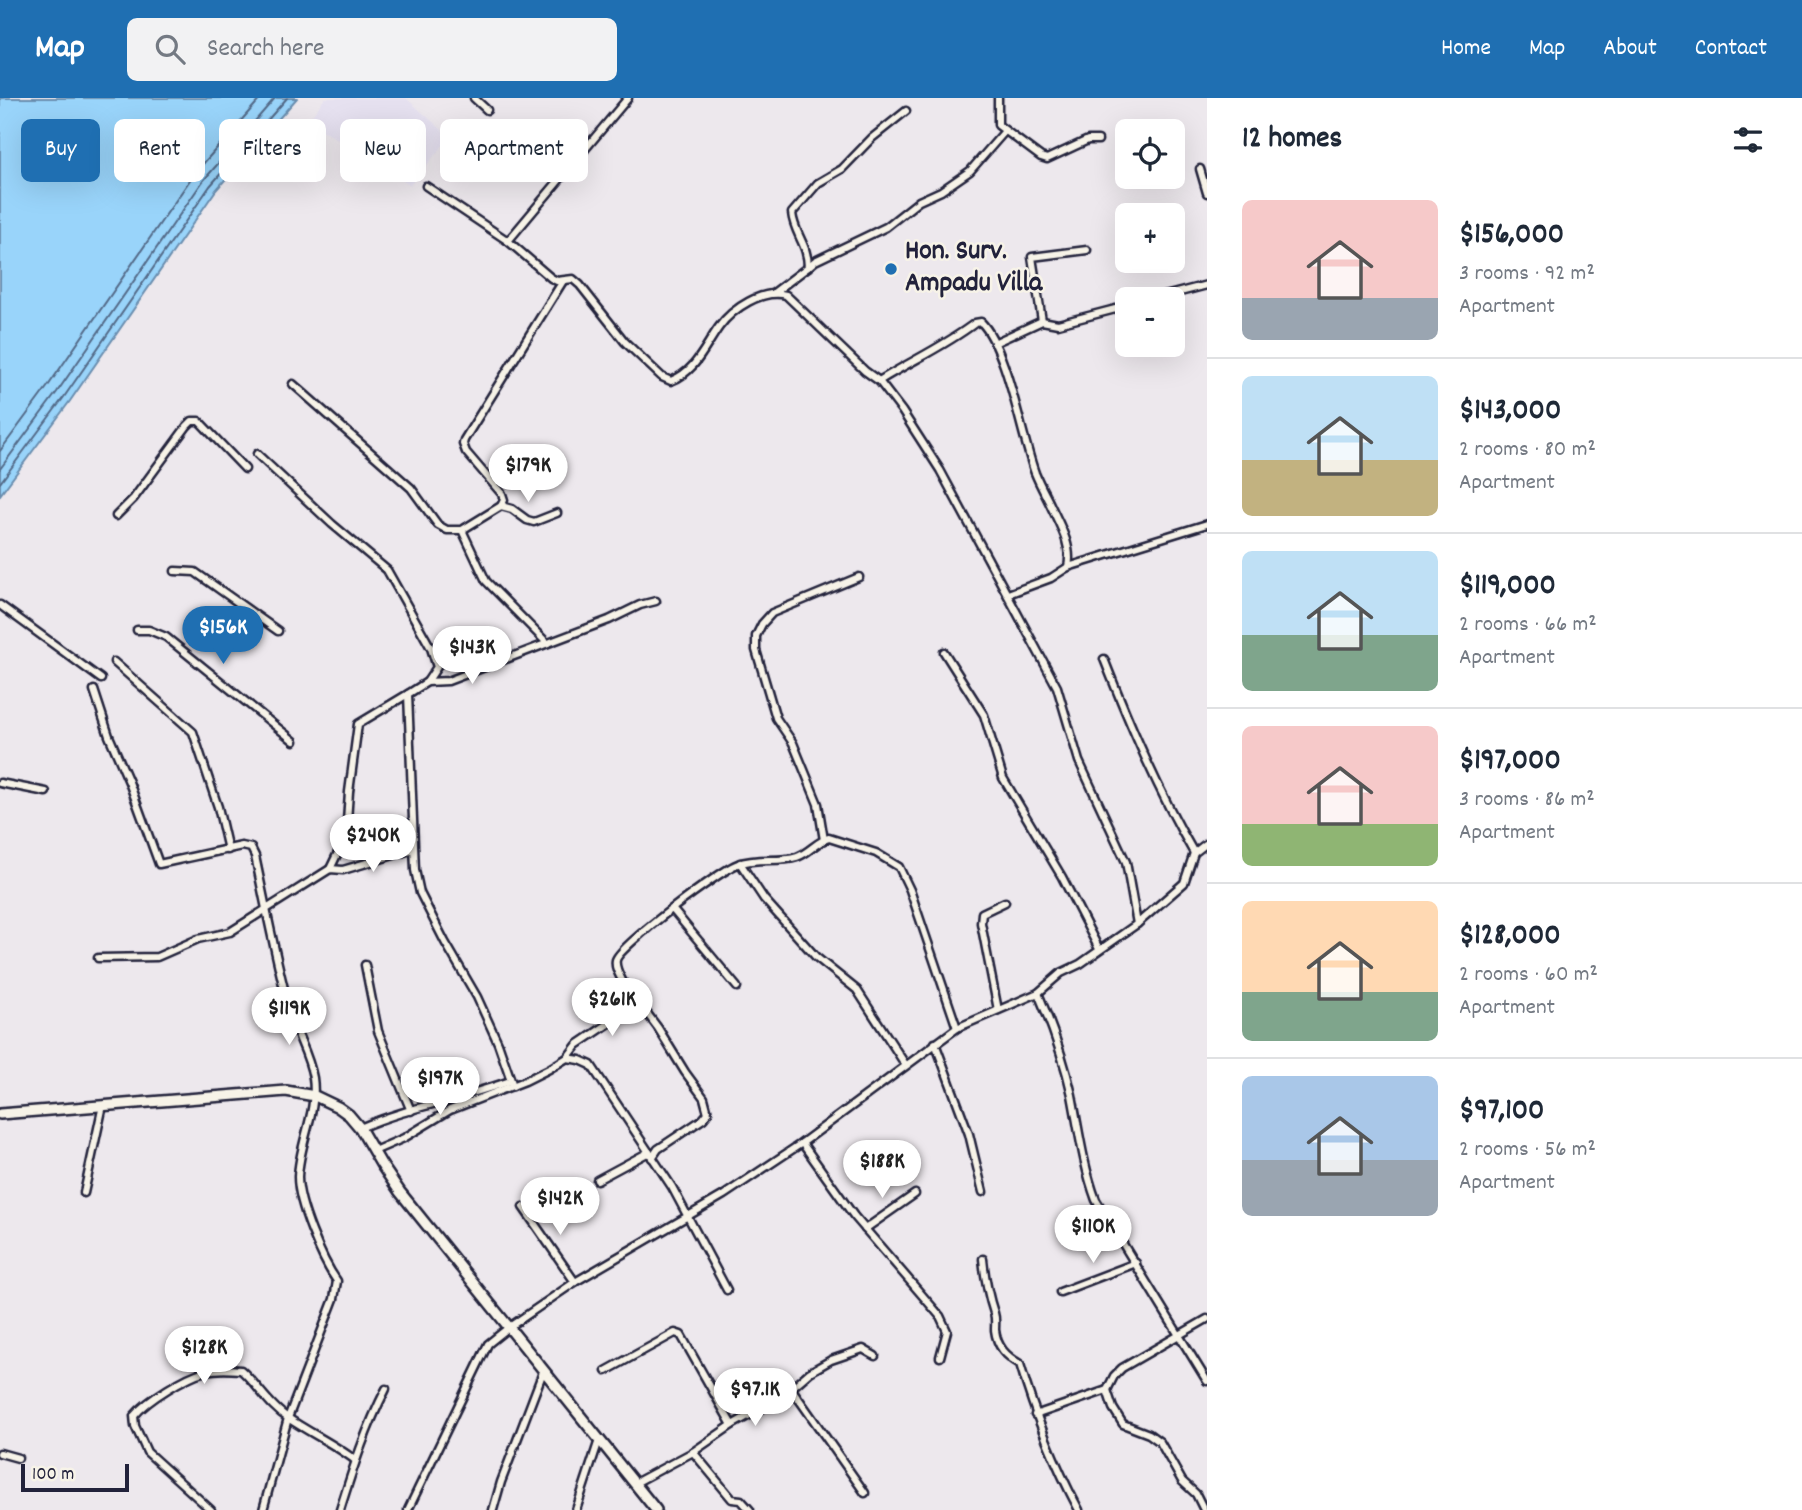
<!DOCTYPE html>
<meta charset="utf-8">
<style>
:root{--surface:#fff;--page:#f2f2f3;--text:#1f2937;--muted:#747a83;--line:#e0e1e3;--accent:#1f6fb2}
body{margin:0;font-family:Dekko,sans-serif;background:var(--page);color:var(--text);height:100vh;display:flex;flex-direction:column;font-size:26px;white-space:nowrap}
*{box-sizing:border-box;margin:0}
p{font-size:23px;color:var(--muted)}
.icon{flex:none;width:38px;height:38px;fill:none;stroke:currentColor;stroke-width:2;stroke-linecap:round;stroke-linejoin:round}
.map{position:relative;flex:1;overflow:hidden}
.details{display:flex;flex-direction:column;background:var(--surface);width:595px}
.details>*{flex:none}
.top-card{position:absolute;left:21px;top:21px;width:665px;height:63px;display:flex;gap:14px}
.fabs{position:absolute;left:1115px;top:21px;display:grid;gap:14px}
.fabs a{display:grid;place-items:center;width:70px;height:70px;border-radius:10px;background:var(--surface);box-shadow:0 7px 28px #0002;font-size:35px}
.scale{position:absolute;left:21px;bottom:18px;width:108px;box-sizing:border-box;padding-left:7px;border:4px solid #22223b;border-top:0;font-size:19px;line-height:24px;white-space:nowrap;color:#22223b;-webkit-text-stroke:5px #f7f3e8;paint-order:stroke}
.price{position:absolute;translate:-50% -60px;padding:0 16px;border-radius:24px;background:#fff;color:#222;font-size:23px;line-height:46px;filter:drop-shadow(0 2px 4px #0008)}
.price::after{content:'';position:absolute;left:50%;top:42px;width:21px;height:16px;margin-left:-10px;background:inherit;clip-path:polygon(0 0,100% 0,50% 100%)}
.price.selected{background:var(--accent);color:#fff}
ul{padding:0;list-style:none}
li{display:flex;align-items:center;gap:21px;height:175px;padding:0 35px}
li+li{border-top:2px solid var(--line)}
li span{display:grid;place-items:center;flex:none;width:196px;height:140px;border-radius:10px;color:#555}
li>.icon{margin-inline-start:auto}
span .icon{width:84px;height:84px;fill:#fffc;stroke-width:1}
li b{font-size:30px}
h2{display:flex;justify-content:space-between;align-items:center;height:84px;padding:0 35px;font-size:30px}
.pill{padding:0 24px;border-radius:10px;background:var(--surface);box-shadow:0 7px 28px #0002;font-size:24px;line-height:63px}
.pill.selected{background:var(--accent);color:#fff}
header{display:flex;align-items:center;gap:42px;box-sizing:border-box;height:98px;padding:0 35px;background:var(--accent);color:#fff}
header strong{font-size:33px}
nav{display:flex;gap:38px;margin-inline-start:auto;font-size:24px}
.search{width:490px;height:63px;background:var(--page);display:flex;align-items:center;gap:18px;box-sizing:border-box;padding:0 24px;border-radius:10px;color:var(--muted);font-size:26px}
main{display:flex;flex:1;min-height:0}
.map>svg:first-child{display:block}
</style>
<header>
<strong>Map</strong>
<div class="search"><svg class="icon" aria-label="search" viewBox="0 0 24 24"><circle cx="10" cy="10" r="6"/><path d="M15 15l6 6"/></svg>Search here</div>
<nav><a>Home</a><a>Map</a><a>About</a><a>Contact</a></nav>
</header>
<main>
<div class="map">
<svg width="1207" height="1412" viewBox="0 0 1207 1412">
<rect width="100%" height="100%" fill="#ede8ed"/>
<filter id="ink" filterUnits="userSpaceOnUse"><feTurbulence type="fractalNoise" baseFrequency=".0143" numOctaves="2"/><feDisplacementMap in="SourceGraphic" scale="14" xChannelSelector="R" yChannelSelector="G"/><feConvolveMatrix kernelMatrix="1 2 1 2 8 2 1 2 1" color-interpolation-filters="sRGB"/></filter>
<g filter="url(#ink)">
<!-- built -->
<polygon fill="#e6e1f0" points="325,0 406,0 450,39 410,87 308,23"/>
<!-- water -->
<polygon fill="#99d4fa" stroke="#698dae" stroke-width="2" points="0,0 297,0 216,92 70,303 0,397"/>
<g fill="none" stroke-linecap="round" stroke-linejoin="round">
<!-- shore -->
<g stroke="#526987" stroke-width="2">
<polyline points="0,353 48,288 194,76 261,0"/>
<polyline points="0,371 57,294 203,83 275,0"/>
<polyline points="0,385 64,299 210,88 287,0"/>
</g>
<!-- street casing -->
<g stroke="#22223b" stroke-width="11">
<g id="street">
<polyline points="474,0 487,12"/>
<polyline points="998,0 998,27 1041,59 1047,61 1088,42 1098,42"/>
<polyline points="1200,71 1207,95"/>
<path d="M426 88 508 143 551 180 557 183 573 181 580 187 625 244 662 279 671 283C696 273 704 250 719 229 733 210 762 191 786 197L865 273 879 283 902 313 940 372 1057 589 1079 663 1126 764 1137 826"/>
<polyline points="508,143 628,0"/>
<polyline points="808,169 815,163 886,129 919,103 941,93 970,73 1005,33"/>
<path d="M775 194 808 169C808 146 794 136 792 115L818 85 842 71 872 40 906 13"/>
<polyline points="1153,201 1207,187"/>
<polyline points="1042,223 1032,159 1087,152"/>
<polyline points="994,245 1042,223 1058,226 1127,208"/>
<path d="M879 283C911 263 945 248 975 225L981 224C1007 250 1021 337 1035 375 1039 385 1044 394 1049 404 1058 424 1073 447 1068 469"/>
<polyline points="293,286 411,390 438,427 447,432 462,432 501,408 504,402 502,396 466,354 463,346 464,342 563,183"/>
<polyline points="257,356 332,426 387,472 431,550 437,569 427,584"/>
<polyline points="501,408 512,411 527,422 534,424 557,415"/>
<polyline points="116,418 134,400 187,328 192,323 199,323 245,371"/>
<polyline points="462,432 486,483 547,545"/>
<polyline points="175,473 195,474 278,533"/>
<polyline points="1008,496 1051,480 1068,469 1207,426"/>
<polyline points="0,507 101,581"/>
<polyline points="137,532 149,532 166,539 294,643"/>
<polyline points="944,554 984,617 1003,680 1062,779 1099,851"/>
<path d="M1104 561C1130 627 1158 693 1194 755"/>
<polyline points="114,564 193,634 218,709 228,752"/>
<path d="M94 592 109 638 129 684 159 766 242 748 251 750 255 758C266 810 276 863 290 914 296 937 309 956 313 980 318 1014 299 1045 298 1079 298 1106 322 1162 337 1183L334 1201 288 1320 263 1412"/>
<polyline points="0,685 46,694"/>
<polyline points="824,742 818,706 793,645 776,620 756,552 756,538 762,526 772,515 859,479"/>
<polyline points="740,765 764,801 816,859 857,892 905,966"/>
<polyline points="330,771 346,738 349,694 358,626 408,596"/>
<polyline points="673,812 737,889"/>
<polyline points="98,860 157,859 198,841 230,834 330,771 343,772 414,751"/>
<polyline points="365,867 378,933 411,1013"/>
<path d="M1038 895C1052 928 1064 961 1072 997 1079 1033 1083 1067 1096 1102L1207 1283"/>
<polyline points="629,912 646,914 658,930 685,974 704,1000 708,1015 703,1021 658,1051 652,1060"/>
<polyline points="998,912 981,825 982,815 1005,804"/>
<polyline points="935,945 969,1036 983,1094"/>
<polyline points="567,960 580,962 591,967 672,1089 727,1192"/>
<polyline points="513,988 498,945 477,899 445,844 420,795 415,772 408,596 427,584 448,583 609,522 640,507 656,503"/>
<path d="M360 1030C408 1009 461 1001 510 983"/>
<polyline points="802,1045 854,1118 940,1218 947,1233 940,1259"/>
<path d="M374 1053 404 1040 450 1012 525 983 549 971 567 960 577 947 629 912C633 890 613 876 616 862 619 848 722 771 738 766 757 759 779 765 797 759 809 755 817 743 829 740L876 755 899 769 910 792 957 930"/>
<polyline points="597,1082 649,1054"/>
<polyline points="84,1095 103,1007"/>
<polyline points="523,1109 575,1184"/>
<polyline points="865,1131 915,1096"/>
<path d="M983 1161C985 1181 988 1197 994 1215 996 1221 995 1226 995 1232 997 1249 1006 1258 1020 1266 1035 1317 1054 1365 1079 1412"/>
<polyline points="1060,1194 1136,1165"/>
<polyline points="606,1273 675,1235 681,1237 732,1327"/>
<polyline points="791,1290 865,1395"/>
<polyline points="1107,1292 1113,1310 1123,1326 1149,1336 1160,1344 1182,1383 1196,1396 1204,1412"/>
<polyline points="1035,1317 1107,1292 1114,1278 1122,1270 1207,1221"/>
<polyline points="693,1354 732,1401 741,1402 750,1412"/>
<polyline points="0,1355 18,1360"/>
<polyline points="635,1385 693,1354 732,1327 780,1300 810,1274 831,1262 863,1251 875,1258"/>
<path d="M211 1412 147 1354 135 1328 134 1318C147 1302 186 1278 206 1273 218 1270 229 1271 241 1272 258 1287 269 1308 288 1320 310 1335 334 1346 355 1362"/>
<path d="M340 1412C353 1370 366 1330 386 1291"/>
<polyline points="408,1412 488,1246 508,1230 575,1184 724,1097 802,1045 957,930 1038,895 1061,875 1080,866 1137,826 1184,785 1194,755 1207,745"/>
<polyline points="493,1412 501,1384 543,1274"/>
<polyline points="576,1412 599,1342"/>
</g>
</g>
<!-- secondary casing -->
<g stroke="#22223b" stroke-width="14">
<polyline id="secondary" points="0,1016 286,993 315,998 338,1009 349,1017 360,1030 381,1066 400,1094 656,1412"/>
</g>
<!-- street -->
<use href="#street" stroke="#f7f3e8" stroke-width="6"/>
<!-- secondary -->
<use href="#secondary" stroke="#f7f3e8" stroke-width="9"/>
</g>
</g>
<!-- markers -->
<circle fill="#1f6fb2" stroke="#f7f3e8" stroke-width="2.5" cx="891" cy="171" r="7"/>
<g text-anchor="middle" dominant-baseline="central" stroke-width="5" stroke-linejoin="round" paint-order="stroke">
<!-- poi labels -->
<g font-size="28" font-weight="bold" fill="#22223b" stroke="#f7f3e8" text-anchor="start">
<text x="905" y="155">Hon. Surv.<tspan x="905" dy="32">Ampadu Villa</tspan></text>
</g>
</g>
</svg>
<div class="fabs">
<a><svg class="icon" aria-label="locate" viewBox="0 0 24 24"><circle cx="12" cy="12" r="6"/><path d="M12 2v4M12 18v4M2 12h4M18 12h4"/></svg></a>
<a>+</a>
<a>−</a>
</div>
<div class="scale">100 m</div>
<b class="price" style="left:528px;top:406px">$179K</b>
<b class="price selected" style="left:223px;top:568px">$156K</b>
<b class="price" style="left:472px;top:588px">$143K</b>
<b class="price" style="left:373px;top:776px">$240K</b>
<b class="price" style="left:612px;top:940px">$261K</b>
<b class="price" style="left:289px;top:949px">$119K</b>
<b class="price" style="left:440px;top:1019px">$197K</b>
<b class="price" style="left:882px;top:1102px">$188K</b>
<b class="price" style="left:560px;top:1139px">$142K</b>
<b class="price" style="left:1093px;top:1167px">$110K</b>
<b class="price" style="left:204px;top:1288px">$128K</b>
<b class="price" style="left:755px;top:1330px">$97.1K</b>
<div class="top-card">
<a class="pill selected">Buy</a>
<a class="pill">Rent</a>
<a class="pill">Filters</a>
<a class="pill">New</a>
<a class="pill">Apartment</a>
</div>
</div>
<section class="details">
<h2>12 homes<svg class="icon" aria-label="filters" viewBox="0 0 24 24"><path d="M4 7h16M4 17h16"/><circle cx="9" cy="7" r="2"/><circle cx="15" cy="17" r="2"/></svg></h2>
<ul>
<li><span style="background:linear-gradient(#f6c9c9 70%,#9aa5b1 0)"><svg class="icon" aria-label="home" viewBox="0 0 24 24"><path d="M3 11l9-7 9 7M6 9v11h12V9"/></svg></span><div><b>$156,000</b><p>3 rooms · 92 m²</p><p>Apartment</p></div></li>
<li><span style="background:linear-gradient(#bfe0f5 60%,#c2b280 0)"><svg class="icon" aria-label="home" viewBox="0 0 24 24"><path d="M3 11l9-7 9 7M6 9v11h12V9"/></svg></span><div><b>$143,000</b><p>2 rooms · 80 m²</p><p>Apartment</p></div></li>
<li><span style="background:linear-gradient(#bfe0f5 60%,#7fa58c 0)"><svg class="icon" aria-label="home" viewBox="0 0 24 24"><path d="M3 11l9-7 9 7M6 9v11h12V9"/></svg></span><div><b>$119,000</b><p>2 rooms · 66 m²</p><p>Apartment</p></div></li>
<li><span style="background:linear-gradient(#f6c9c9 70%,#8fb573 0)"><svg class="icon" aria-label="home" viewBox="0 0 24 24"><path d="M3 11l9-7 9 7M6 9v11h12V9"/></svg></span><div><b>$197,000</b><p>3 rooms · 86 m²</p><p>Apartment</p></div></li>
<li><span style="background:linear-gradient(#ffd9b3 65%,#7fa58c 0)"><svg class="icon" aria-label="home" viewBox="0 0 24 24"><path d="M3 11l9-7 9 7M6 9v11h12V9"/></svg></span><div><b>$128,000</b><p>2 rooms · 60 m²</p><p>Apartment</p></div></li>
<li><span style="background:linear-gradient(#a9c7e8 60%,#9aa5b1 0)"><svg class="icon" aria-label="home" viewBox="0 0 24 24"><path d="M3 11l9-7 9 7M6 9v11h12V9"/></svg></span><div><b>$97,100</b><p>2 rooms · 56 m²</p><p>Apartment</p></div></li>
</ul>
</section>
</main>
